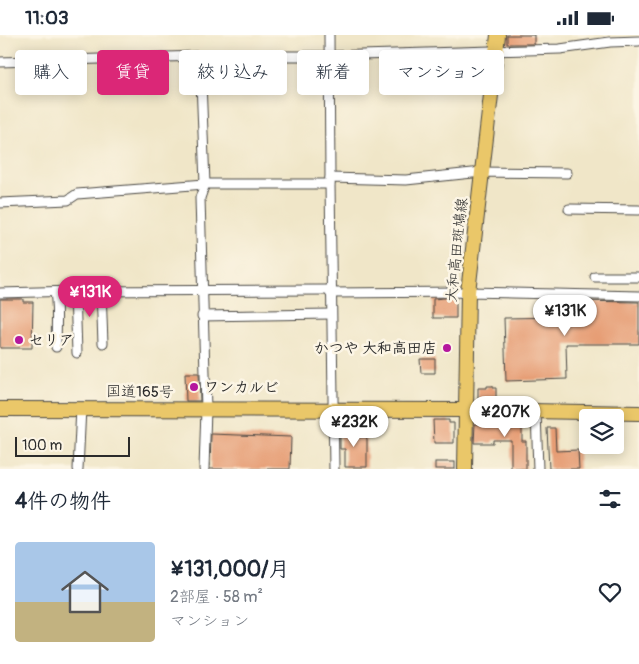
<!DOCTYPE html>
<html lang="ja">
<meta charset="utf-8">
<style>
:root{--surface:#fff;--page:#f6f6f7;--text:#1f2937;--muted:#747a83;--line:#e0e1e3;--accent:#db2777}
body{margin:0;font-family:Pangolin,"Klee One",sans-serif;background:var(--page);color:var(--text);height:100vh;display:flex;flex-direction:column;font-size:19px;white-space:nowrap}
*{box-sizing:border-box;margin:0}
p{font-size:16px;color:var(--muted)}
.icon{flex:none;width:28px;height:28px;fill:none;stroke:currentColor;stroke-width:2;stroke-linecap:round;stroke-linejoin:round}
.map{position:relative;height:434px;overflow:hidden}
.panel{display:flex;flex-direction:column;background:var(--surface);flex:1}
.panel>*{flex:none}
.banner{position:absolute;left:15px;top:15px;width:610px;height:45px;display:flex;gap:10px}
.buttons{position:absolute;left:579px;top:374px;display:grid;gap:10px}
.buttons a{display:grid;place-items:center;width:45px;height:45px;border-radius:5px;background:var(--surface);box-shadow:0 2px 12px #0003;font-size:25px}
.scale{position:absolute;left:15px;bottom:12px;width:115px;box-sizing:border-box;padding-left:5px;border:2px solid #2b2b2b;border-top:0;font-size:14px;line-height:18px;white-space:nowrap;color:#2b2b2b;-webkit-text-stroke:4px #fcf5e5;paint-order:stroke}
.price{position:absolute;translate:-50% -42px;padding:0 11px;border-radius:18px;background:#fff;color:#222;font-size:16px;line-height:32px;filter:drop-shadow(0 1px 2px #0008)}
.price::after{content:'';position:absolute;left:50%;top:30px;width:15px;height:11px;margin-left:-8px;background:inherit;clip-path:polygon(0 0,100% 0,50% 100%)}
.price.active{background:var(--accent);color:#fff}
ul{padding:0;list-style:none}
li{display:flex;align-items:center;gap:15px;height:125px;padding:0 15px}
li+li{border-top:1px solid var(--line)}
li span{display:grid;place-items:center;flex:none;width:140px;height:100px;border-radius:5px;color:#555}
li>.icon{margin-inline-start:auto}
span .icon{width:60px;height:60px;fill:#fffc;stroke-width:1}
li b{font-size:21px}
h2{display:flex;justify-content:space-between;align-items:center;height:60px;padding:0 15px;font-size:21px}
.chip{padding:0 18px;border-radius:5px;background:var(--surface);box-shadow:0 2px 12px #0003;font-size:18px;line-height:45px}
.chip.active{background:var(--accent);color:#fff}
.status{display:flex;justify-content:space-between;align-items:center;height:35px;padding:0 25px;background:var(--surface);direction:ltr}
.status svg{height:14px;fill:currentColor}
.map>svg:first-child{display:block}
</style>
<div class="status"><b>11:03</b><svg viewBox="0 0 49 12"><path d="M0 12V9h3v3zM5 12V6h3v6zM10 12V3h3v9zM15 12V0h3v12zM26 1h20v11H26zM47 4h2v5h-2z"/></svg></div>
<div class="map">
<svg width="639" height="434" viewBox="0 0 639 434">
<rect width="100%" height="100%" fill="#fcf5e5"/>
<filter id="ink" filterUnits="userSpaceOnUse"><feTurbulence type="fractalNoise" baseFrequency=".02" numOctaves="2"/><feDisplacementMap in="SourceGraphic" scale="10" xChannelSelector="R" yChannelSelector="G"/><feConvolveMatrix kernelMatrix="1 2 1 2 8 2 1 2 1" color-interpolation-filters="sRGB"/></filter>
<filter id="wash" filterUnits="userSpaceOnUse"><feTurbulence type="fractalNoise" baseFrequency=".0096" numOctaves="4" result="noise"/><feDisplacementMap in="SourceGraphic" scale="20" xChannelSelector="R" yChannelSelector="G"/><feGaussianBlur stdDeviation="1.12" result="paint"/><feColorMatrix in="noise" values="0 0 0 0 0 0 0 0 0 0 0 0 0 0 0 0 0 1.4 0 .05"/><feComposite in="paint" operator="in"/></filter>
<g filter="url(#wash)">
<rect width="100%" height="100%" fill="#f0e6c8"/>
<g id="blocks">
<!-- building -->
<g fill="#e69c73">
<rect x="507" y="0" width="27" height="9"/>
<polygon points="444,263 456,263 456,283 433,283 433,264"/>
<polygon points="0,264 23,264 23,267 33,267 32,313 0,313"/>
<polygon points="569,266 639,267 639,309 566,309 567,344 506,346 504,283 569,282"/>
<polygon points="420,324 435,324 435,338 421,338"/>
<polygon points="185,338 199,338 200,366 186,366"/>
<polygon points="487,351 493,351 493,353 496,353 496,362 495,364 478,364 478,353 487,353"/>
<polygon points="433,385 449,385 449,388 454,388 454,408 434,408"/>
<polygon points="488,385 522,385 522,406 526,406 526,434 511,434 511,405 493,405 493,408 474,408 475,389 488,389"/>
<polygon points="350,387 357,387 357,402 366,402 367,404 367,432 345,432 345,414 340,414 340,397 350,397"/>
<polygon points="547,393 555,393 556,416 578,415 579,434 549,434"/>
<polygon points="211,399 291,402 290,434 210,434"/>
<rect x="435" y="427" width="20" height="7"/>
</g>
</g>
</g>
<g filter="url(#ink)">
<use href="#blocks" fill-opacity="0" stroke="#494743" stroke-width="1"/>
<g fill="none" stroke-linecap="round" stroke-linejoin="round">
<!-- minor casing -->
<g stroke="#494743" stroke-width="11">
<g id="minor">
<polyline points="329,0 330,143"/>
<polyline points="200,21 205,149 200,163 206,374 204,434"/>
<polyline points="0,27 200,21 329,21 560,14 610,7 639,6"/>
<polyline points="330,149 334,434"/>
<polyline points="0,168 68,165 77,159 205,149 330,149 330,143 406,145 482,137 567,138"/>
<polyline points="569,174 639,175"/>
<polyline points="595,242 639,242"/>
<polyline points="75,256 77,318"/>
<polyline points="101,256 103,308"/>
<path d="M55 257C58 275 56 294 56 312"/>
<polyline points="0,258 75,256 330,255"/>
<polyline points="330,258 468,257 639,261"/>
<polyline points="202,281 331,279"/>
<polyline points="536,377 538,434"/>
<polyline points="78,434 81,373"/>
</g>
</g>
<!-- primary casing -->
<g stroke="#494743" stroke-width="16">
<polyline id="primary" points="465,434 468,257 498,0"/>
</g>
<!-- trunk casing -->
<g stroke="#494743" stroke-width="16">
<polyline id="trunk" points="0,374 467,375 639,378"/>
</g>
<!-- minor -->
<use href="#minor" stroke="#fff" stroke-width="9"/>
<!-- primary -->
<use href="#primary" stroke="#eac769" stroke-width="14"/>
<!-- trunk -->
<use href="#trunk" stroke="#eac769" stroke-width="14"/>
</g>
</g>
<!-- markers -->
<g fill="#b5179e" stroke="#fcf5e5" stroke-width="2">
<circle cx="19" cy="305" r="5"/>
<circle cx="447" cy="313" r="5"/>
<circle cx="194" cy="352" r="5"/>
</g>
<g text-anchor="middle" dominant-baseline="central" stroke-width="5" stroke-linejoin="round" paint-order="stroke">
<!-- street labels -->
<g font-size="15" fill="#2b2b2b" stroke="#fcf5e5">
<text transform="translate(457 215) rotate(-84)">大和高田斑鳩線</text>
<text transform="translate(140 357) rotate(1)">国道165号</text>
</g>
<!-- poi labels -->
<g font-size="15" font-weight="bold" fill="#2b2b2b" stroke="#fcf5e5" text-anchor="start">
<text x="29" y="305">セリア</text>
<text x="437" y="313" text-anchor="end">かつや 大和高田店</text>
<text x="204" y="352">ワンカルビ</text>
</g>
</g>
</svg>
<div class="buttons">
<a><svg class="icon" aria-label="layers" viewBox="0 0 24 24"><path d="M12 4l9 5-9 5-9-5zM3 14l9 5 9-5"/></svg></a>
</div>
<div class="scale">100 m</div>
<b class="price active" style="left:90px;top:283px">¥131K</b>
<b class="price" style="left:565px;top:302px">¥131K</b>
<b class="price" style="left:505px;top:403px">¥207K</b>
<b class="price" style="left:354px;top:413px">¥232K</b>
<div class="banner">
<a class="chip">購入</a>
<a class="chip active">賃貸</a>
<a class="chip">絞り込み</a>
<a class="chip">新着</a>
<a class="chip">マンション</a>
</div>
</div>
<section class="panel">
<h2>4件の物件<svg class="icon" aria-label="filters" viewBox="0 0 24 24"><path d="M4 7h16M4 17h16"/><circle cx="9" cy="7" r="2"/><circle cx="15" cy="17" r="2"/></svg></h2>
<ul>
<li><span style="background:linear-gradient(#a9c7e8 60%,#c2b280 0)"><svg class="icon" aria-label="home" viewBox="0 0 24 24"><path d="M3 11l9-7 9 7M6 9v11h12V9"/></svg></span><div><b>¥131,000/月</b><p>2部屋 · 58 m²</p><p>マンション</p></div><svg class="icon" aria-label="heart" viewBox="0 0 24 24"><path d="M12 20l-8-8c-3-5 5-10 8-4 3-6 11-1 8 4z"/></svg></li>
</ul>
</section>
